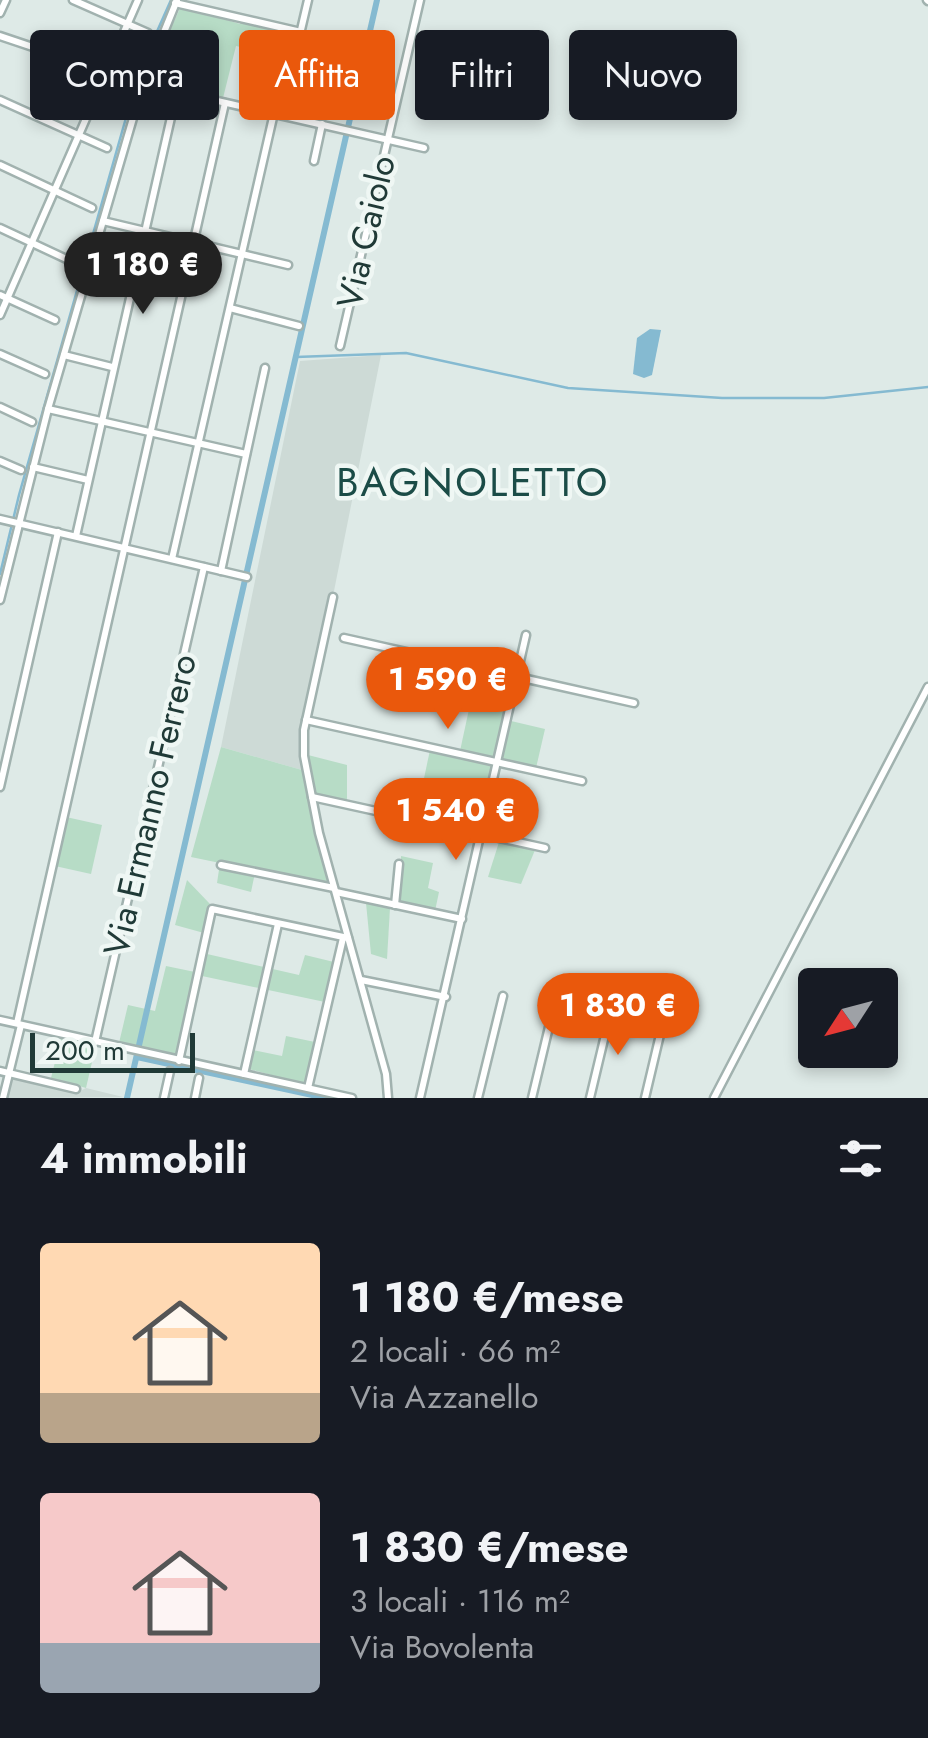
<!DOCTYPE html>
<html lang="it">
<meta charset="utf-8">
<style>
:root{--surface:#171b24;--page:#242831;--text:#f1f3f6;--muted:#9ea1a6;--accent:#ea580c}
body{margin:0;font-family:Jost,sans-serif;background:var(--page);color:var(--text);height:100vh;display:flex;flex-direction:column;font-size:38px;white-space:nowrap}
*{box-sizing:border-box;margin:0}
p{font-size:32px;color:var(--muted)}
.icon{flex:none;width:55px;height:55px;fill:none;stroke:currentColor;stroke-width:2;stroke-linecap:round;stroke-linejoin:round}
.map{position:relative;height:1098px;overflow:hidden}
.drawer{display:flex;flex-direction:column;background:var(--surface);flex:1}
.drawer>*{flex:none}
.top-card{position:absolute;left:30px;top:30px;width:870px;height:90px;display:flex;gap:20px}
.needle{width:65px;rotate:234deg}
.tools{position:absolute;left:798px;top:968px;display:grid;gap:20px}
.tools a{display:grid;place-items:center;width:100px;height:100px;border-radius:10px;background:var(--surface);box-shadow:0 5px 15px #0003;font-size:50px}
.scale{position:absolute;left:30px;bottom:25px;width:165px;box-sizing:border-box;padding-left:10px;border:5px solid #203a37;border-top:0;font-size:28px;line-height:35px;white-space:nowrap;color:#203a37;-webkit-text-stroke:8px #eff7f4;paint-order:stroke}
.price{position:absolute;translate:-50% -85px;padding:0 22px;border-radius:35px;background:var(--accent);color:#fff;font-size:32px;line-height:65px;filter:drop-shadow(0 2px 5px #0008)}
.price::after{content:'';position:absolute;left:50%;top:60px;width:30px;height:22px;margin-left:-15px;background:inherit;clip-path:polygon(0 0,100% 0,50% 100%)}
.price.on{background:#222;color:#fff}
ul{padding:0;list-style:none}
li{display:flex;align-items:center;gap:30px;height:250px;padding:0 40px}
li span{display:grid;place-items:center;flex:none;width:280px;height:200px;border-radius:10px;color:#555}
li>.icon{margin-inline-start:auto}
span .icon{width:120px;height:120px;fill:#fffc;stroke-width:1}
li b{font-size:42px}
h2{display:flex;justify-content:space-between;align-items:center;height:120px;padding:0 40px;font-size:42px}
.chip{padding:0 35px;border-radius:10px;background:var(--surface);box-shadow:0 5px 15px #0003;font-size:35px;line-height:90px}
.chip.on{background:var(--accent);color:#fff}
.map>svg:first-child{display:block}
</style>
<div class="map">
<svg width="928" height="1098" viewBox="0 0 928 1098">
<rect width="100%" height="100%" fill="#deeae7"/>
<!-- built -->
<g fill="#cddad6">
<polygon points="381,355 334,591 329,595 299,735 302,770 221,747 300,361"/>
<polygon points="12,1077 78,1092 86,1088 123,1097 7,1098"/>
</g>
<!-- green -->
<g fill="#b7dcc6">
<polygon points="181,6 240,24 241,20 295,32 289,57 236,46 223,98 147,81"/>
<polygon points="477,672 514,680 495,759 460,751"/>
<polygon points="511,721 545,729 536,768 502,760"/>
<polygon points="221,747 302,770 330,884 256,868 251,892 217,883 220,863 191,857"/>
<polygon points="430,750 494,765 485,801 423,783"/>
<polygon points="308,755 347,765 347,801 315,794"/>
<polygon points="66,817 102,825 91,874 55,866"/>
<polygon points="499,842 535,850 521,884 488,877"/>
<polygon points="401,856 433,863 428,888 439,892 435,911 400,902"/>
<polygon points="187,880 210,904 204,933 175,925"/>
<polygon points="366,903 390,908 387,959 371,954"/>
<polygon points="207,954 299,975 305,955 334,962 325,1002 202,976"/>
<polygon points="166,966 195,972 178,1055 119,1043 128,1005 155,1011"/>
<polygon points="286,1036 315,1042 304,1084 249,1069 253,1050 282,1056"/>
<polygon points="61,1038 95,1049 86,1088 51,1078"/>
</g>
<!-- water -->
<polygon fill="#85bad1" points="650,329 661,330 652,375 644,378 633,374 637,338"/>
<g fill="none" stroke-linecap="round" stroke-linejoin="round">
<!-- stream -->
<g stroke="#85bad1" stroke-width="2.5">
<polyline points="296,357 406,353 568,388 722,398 824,398 928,387"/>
<polyline points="0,574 19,495 139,72 171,0"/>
</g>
<!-- canal -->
<g stroke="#85bad1" stroke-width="6">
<polyline points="137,1057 326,1098"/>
<polyline points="127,1098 377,0"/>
</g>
<!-- minor casing -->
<g stroke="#a1b2af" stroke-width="11">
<g id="minor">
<polyline points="73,0 148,33"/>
<polyline points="927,0 928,1"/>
<polyline points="175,3 301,32"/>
<polyline points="0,13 6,0"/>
<polyline points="0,36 143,84 424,148"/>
<polyline points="0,100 107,148"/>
<polyline points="281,115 308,0"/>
<polyline points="314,161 322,124"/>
<polyline points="0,165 92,208"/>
<polyline points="103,221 288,265"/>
<polyline points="0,228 75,263"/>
<polyline points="0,295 55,320"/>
<polyline points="230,308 299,326"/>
<polyline points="0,315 138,0"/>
<polyline points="340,346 420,0"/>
<polyline points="0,354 45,374"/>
<polyline points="64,355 112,367"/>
<polyline points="0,407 32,422"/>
<polyline points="48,409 246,454"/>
<polyline points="0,461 21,470"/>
<polyline points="33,467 88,480"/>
<polyline points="0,519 247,577"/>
<polyline points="76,536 177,91"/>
<polyline points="172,559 274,113"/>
<polyline points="221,571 265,368"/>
<polyline points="333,597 304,730 304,756 319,833 386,1074 388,1098"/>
<polyline points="0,600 48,409 143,84 177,0"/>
<polyline points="344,638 634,703"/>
<polyline points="306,720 582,781"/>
<polyline points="0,787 58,532"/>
<polyline points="312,797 545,848"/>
<polyline points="221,865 334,888"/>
<polyline points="336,892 462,919"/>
<polyline points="395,905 399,864"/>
<polyline points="361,980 446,997"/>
<polyline points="0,1020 352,1098"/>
<polyline points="17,1023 225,103"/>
<polyline points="95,1042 204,567"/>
<polyline points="179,1061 212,909 348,938"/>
<polyline points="0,1071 76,1089"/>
<polyline points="244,1074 278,924"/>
<polyline points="308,1088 343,938"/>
<polyline points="3,1098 21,1025"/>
<polyline points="164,1098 170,1071"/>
<polyline points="195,1098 199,1078"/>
<polyline points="420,1098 526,635"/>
<polyline points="478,1098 503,996"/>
<polyline points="532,1098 554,1006"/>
<polyline points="590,1098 611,1010"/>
<polyline points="645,1098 663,1022"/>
<polyline points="714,1098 928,687"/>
</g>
</g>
<!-- minor -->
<use href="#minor" stroke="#fff" stroke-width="6"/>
</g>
<g text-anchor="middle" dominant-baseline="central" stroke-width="9" stroke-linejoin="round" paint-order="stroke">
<!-- street labels -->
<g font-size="35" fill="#203a37" stroke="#eff7f4">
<text transform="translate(366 232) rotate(-77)">Via Caiolo</text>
<text transform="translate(150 805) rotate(-77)">Via Ermanno Ferrero</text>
</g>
<!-- quarter labels -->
<g font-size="40" letter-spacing="2.5" fill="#1b4c47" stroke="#eff7f4">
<text x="473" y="482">BAGNOLETTO</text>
</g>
</g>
</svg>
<div class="tools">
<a><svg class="needle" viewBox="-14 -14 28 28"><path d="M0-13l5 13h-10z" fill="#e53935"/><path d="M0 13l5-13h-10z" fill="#9ea1a6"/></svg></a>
</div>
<div class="scale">200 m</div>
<b class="price on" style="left:143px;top:317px">1 180 €</b>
<b class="price" style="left:448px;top:732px">1 590 €</b>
<b class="price" style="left:456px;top:863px">1 540 €</b>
<b class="price" style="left:618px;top:1058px">1 830 €</b>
<div class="top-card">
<a class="chip">Compra</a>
<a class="chip on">Affitta</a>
<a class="chip">Filtri</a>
<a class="chip">Nuovo</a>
</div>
</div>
<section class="drawer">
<h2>4 immobili<svg class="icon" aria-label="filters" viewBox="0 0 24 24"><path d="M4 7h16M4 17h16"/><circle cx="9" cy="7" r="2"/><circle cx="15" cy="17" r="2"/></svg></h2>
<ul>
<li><span style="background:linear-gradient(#ffd9b3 75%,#b9a48a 0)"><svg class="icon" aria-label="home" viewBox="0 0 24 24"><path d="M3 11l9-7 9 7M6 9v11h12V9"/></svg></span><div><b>1 180 €/mese</b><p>2 locali · 66 m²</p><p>Via Azzanello</p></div></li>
<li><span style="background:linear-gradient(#f6c9c9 75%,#9aa5b1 0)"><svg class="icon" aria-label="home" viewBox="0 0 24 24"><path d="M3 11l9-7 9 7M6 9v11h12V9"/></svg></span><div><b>1 830 €/mese</b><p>3 locali · 116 m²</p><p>Via Bovolenta</p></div></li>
</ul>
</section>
